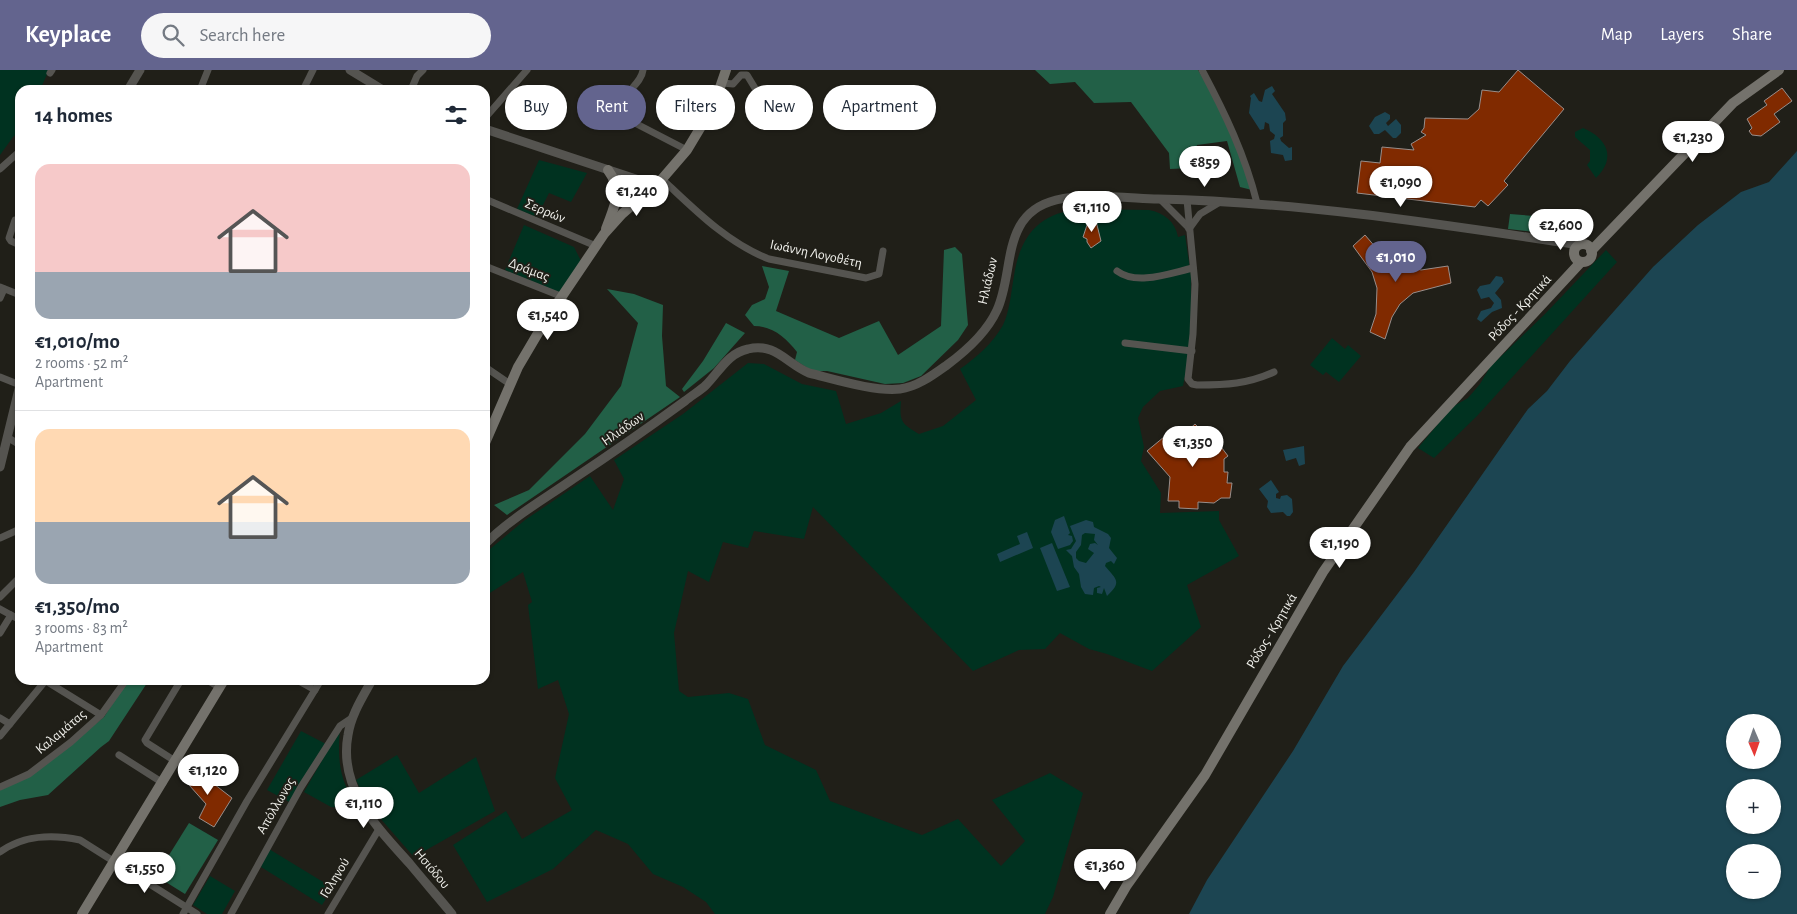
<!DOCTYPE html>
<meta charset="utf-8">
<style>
:root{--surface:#fff;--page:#f6f6f7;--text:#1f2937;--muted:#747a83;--line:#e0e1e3;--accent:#63648e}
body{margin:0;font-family:"Alegreya Sans",sans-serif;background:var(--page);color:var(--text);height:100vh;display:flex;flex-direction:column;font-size:19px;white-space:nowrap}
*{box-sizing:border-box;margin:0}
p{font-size:16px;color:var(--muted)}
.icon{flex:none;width:28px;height:28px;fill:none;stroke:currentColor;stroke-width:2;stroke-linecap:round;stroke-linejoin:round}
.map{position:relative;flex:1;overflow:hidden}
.panel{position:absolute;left:15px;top:15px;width:475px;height:600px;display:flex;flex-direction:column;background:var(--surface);border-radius:15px;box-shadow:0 1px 4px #0004}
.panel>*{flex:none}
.hud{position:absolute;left:505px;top:15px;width:475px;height:45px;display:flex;gap:10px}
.needle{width:32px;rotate:178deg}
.buttons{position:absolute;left:1726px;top:644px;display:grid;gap:10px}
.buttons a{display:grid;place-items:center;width:55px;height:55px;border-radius:50%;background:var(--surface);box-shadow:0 1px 4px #0004;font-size:25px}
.price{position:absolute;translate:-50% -42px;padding:0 11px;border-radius:18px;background:#fff;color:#222;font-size:16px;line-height:32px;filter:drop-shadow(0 1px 2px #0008)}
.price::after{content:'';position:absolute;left:50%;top:30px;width:15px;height:11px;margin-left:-8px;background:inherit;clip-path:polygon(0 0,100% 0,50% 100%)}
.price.on{background:var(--accent);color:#fff}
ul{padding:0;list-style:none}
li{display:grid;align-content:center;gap:10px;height:265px;padding:0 20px}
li+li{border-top:1px solid var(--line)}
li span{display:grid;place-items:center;height:155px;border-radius:15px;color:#555}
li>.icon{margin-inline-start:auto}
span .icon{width:90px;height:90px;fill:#fffc;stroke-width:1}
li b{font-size:21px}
h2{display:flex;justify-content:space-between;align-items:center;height:60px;padding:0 20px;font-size:21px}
.tag{padding:0 18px;border-radius:22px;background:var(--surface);box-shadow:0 1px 4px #0004;font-size:18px;line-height:45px}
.tag.on{background:var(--accent);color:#fff}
header{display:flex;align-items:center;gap:30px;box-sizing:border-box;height:70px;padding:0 25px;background:var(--accent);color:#fff}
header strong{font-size:24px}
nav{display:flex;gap:28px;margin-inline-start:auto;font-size:18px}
.search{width:350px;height:45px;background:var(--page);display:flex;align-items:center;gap:12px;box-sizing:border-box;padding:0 18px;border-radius:28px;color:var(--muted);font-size:19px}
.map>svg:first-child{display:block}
</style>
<header>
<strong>Keyplace</strong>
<div class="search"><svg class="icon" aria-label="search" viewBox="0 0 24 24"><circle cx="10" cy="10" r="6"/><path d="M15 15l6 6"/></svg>Search here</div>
<nav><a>Map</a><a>Layers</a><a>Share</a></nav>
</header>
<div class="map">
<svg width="1797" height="844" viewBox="0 0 1797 844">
<rect width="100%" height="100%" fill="#201f18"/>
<!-- green -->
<g fill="#003220">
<polygon points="0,0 49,0 40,20 20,20 20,61 13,67 0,85"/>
<path d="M1583 58C1607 68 1617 88 1596 108L1587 95 1590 91V80L1575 67V62Z"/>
<polygon points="539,90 587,103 571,132 549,123 537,147 517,139"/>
<path d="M1080 139 1149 140C1164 143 1175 151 1178 167L1185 165 1191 206V275L1183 316 1160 321 1143 337 1138 348 1144 377 1141 391 1161 423 1160 443 1219 441V450L1239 486 1187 515 1201 557 1152 601 1107 584 1089 579 1060 563 1045 579 1019 580 973 601 813 437 804 469 754 461 748 478 723 472 709 512 688 501 674 563 679 621 688 627 729 623 748 629 765 675 816 700 830 731 922 765 958 749 1001 796 1025 771 992 730 1050 703 1083 723 1053 827 1045 844H715L706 832 683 817 653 804 628 774 596 760 553 799 487 832 453 775 506 741 522 769 572 740 555 708 569 644 558 610 538 619 528 535 532 532 523 502 485 526V483L525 450 590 406 613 440 624 409 614 390 683 344 748 293 764 294 802 314 836 321 846 354 881 343 901 331C899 352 902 354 919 364L943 356 976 330 960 299C977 287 993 273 1003 255 1010 240 1011 222 1014 206 1020 166 1039 143 1080 139Z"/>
<polygon points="524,155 574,177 581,191 561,223 505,200"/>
<polygon points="1606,180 1617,192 1477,346 1434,388 1418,378 1452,337 1468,328 1480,314 1490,297 1545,244"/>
<polygon points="1332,268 1345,279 1348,275 1361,286 1339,312 1326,302 1323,305 1310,295"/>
<path d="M340 659C337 693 340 712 359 739L331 737 304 722Z"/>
<polygon points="301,661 326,674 291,733 267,720"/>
<polygon points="397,685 419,723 476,687 495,741 414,787 366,732 356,710"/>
<polygon points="269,779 333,818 322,835 261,797"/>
<polygon points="210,806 235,821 222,844 207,844 193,835"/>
</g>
<!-- forest -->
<g fill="#226047">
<polygon points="1035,0 1198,0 1229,52 1256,121 1240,117 1227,71 1197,75 1191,98 1170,99 1169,83 1131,32 1094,33 1075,12 1050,14"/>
<polygon points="1550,139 1550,147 1544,155 1534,162 1508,159 1510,144 1534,146"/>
<path d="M955 177 962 184 968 255 958 270 921 306 903 313 885 314 827 301H812L795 290 797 282C786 268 773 256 754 256L745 245 752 235 765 229 769 217 762 196 789 201 776 241 839 268 879 251 898 285 941 256 944 180Z"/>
<polygon points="607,219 634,224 663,235 662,266 666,316 680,327 507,445 494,435 529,420 585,364 621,316 638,253"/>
<polygon points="726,253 745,263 714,298 684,322 682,319 703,291"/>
<polygon points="128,610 149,610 109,671 101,677 48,725 20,730 0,737 0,719 36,702 104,647"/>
<polygon points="189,753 218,770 185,824 156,806"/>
</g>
<!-- water -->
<g fill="#1c4552" fill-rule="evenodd">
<polygon points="1272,16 1275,21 1272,24 1285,43 1286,50 1283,53 1283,66 1280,68 1281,71 1289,78 1292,77 1292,90 1285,91 1283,85 1271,83 1270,71 1274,69 1275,65 1270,61 1269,54 1265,52 1264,59 1260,60 1249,43 1251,28 1250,26 1254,23 1259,31 1262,32 1265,20"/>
<polygon points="1385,42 1390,45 1390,49 1386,53 1388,56 1396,49 1401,55 1401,63 1396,68 1393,68 1385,60 1379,64 1374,64 1369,56 1375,47"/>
<path d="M1797 81V844H1189L1207 810 1293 681 1343 596 1414 502 1528 339 1547 321 1570 291 1653 197 1698 155 1741 122 1769 112ZM1735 652H1772V690H1735ZM1735 718H1772V755H1735ZM1735 782H1772V820H1735Z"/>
<polygon points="1496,206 1502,207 1504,212 1495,223 1501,230 1502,238 1492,242 1481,252 1477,249 1481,241 1491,238 1494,233 1489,227 1481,229 1477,220 1480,216 1490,214"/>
<polygon points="1304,376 1305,394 1299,396 1296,388 1286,391 1283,380"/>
<polygon points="1271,410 1279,422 1276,424 1276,428 1280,429 1281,426 1287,425 1292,429 1293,442 1290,446 1287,446 1283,442 1271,443 1267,437 1268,431 1259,419"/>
<polygon points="1064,446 1070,463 1068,465 1072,466 1073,471 1070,475 1058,479 1051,462 1055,450"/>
<path d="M1086 450 1093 452 1094 457 1108 464 1111 468 1109 478 1117 488 1114 494 1111 491 1106 493 1105 496C1117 510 1122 512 1107 526L1104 518 1102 524 1097 523V518L1101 517 1099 516 1094 518 1093 525 1085 524 1081 517 1079 504 1074 497 1072 486 1066 480 1071 479 1076 471 1070 456ZM1085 463 1095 464 1094 470 1098 475 1095 473 1090 474 1088 479 1094 483 1086 493 1079 491 1076 488V482L1081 475 1082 465Z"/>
<polygon points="1027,462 1033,478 1000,492 997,484 1020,474 1017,466"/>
<polygon points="1052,473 1070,517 1057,521 1040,478"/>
</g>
<!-- building -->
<g fill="#802a00" stroke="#988e8b">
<polygon points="1518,0 1564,39 1504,111 1508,115 1488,136 1481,130 1475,137 1357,123 1361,91 1380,93 1382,77 1414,80 1411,74 1426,65 1421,62 1424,58 1425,48 1468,49 1479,39 1482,20 1499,22"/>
<polygon points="1782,18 1792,31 1774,44 1780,52 1761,66 1752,65 1749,61 1752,58 1747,49 1767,35 1764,31"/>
<polygon points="1094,143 1101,171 1091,178 1087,172 1087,169 1083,167 1088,152 1091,152"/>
<polygon points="1365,165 1377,179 1392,192 1421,200 1448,196 1451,213 1413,223 1400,234 1392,247 1385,269 1370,262 1376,244 1377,218 1372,202 1353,176"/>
<polygon points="1195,354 1205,364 1209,361 1228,386 1224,389 1224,402 1228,402 1227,413 1232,413 1230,428 1221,428 1214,433 1198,432 1198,439 1179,438 1179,431 1168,431 1170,407 1147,381 1170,362 1175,368 1182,362 1184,364"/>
<polygon points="192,697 232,728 214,757 199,748 206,734 181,706"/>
</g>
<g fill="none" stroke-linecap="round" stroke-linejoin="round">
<!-- minor -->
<g stroke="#555450" stroke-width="7">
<path d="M643 0C641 17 617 24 622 42L629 50 687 80"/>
<path d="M1202 0C1225 43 1245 85 1257 133"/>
<polyline points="50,3 52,0"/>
<polyline points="723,13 733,14 741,5 747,5 761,28 777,41"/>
<polyline points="200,20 208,0"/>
<polyline points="303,20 313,0"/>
<polyline points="411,20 417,6 423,0"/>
<polyline points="485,48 527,0"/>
<polyline points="0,99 20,81"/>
<path d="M662 109C694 139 727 173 769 189L866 208 879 204 883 181"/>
<polyline points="485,129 596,176"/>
<polyline points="1160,129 1189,158"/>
<path d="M1187 130 1195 214 1193 264 1188 309 1192 314 1197 315C1227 315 1247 314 1274 302"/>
<polyline points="15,150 9,168 11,171 20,175"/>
<polyline points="1189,159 1200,144 1220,132"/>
<polyline points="485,196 563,227"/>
<path d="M1117 201C1137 216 1170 203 1193 198"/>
<polyline points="0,217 20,225"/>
<polyline points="0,228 4,219"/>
<polyline points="1125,273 1192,281"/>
<polyline points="485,297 510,314"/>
<polyline points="0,307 20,315"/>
<polyline points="7,367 20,375"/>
<polyline points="0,468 20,459"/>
<polyline points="0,527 20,507"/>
<polyline points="0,539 20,550"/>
<polyline points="0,563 11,545"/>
<polyline points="207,610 219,617"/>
<polyline points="297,610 315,620"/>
<polyline points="46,611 101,645"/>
<polyline points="0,648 10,654"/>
<polyline points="0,666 46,610"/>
<polyline points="119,685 163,713"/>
<polyline points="175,691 147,673 145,670 181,610"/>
<polyline points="0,717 29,704 71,672 101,645 126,610"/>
<path d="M0 782C24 765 51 764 80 770L197 844"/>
<polyline points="183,844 247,731 321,610"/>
<polyline points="231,844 301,717 340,656 352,648"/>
<polyline points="328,844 379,759"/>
</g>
<!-- tertiary -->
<g stroke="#555450" stroke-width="9">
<polyline points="350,0 383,20"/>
<polyline points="128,20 140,0"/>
<polyline points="485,59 654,115"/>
<polyline points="0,397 20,315"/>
<path d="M485 474C511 448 543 430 573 409 611 384 648 358 685 331 692 325 700 321 706 315 719 302 728 283 748 279 775 272 787 294 809 303 834 309 875 322 900 319 917 317 933 305 947 295 966 281 987 262 997 240 1015 201 1000 144 1056 130 1084 123 1128 128 1158 129 1299 132 1439 154 1580 175"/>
<path d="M372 610C362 628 351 645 348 665 338 719 378 758 410 794 424 811 438 827 452 844"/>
</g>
<!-- secondary -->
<g stroke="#74726c" stroke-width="10">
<path d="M606 159C614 136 624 122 608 100"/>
<circle cx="1583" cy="183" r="9"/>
<polyline points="1591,181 1733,33 1779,0"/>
<polyline points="485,373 518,297 544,253 604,164 622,144 662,109 687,80 714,35 726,0"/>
<polyline points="82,844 224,610"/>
<polyline points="1110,844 1127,815 1205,705 1323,502 1410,377 1581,192"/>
</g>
</g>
<g text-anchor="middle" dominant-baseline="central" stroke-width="4" stroke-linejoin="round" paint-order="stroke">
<!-- street labels -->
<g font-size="14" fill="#f0f0eb" stroke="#201f18">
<text transform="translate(545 141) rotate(23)">Σερρών</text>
<text transform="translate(816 184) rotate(12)">Ιωάννη Λογοθέτη</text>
<text transform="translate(529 200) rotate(21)">Δράμας</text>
<text transform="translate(988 211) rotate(-77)">Ηλιάδων</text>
<text transform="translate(1520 238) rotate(-47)">Ρόδος - Κρητικά</text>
<text transform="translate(623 359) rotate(-35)">Ηλιάδων</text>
<text transform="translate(1272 561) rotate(-59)">Ρόδος - Κρητικά</text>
<text transform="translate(61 662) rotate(-40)">Καλαμάτας</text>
<text transform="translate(276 736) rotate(-60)">Απόλλωνος</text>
<text transform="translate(432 799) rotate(50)">Ησιόδου</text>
<text transform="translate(335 808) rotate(-59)">Γαληνού</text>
</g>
</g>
</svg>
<div class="buttons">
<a><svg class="needle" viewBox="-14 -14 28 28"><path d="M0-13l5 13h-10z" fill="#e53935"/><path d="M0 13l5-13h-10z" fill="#747a83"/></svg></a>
<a>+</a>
<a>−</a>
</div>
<b class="price" style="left:1693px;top:93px">€1,230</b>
<b class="price" style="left:1205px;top:118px">€859</b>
<b class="price" style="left:1401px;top:138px">€1,090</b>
<b class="price" style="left:637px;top:147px">€1,240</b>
<b class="price" style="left:1092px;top:163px">€1,110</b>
<b class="price" style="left:1561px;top:181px">€2,600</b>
<b class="price on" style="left:1396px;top:213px">€1,010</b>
<b class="price" style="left:548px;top:271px">€1,540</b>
<b class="price" style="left:1193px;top:398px">€1,350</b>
<b class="price" style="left:1340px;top:499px">€1,190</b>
<b class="price" style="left:208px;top:726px">€1,120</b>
<b class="price" style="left:364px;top:759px">€1,110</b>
<b class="price" style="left:1105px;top:821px">€1,360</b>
<b class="price" style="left:145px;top:824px">€1,550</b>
<div class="hud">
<a class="tag">Buy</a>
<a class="tag on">Rent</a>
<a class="tag">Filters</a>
<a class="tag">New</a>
<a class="tag">Apartment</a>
</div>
<section class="panel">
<h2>14 homes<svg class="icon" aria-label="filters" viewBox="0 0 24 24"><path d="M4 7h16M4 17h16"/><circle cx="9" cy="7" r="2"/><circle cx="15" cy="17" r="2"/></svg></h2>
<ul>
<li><span style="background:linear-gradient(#f6c9c9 70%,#9aa5b1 0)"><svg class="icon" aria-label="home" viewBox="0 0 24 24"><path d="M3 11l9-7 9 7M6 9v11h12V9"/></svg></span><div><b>€1,010/mo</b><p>2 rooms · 52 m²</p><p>Apartment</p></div></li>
<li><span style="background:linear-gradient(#ffd9b3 60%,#9aa5b1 0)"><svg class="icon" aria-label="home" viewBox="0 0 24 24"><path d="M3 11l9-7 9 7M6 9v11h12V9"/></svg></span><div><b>€1,350/mo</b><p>3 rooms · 83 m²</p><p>Apartment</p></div></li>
</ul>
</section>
</div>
